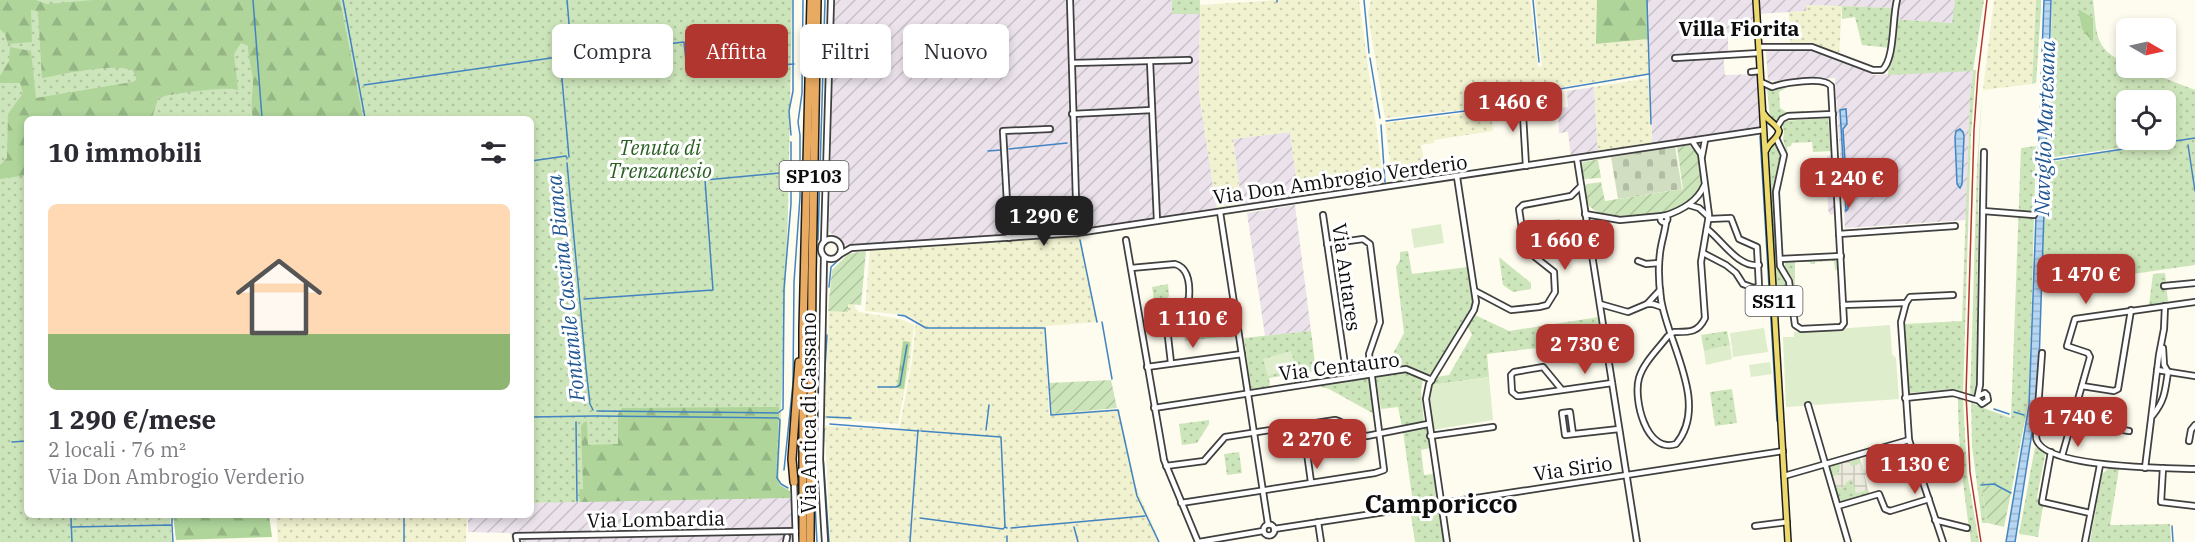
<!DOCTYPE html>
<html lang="it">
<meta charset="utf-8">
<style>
:root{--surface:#fff;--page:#f7f7f7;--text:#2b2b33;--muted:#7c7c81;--line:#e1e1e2;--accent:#b13630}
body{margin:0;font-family:"IBM Plex Serif",serif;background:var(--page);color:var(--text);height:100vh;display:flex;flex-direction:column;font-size:22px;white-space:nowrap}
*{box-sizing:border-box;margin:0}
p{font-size:20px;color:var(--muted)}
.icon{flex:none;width:33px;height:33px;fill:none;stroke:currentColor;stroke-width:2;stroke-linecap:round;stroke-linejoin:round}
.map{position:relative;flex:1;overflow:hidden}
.panel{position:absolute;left:24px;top:116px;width:510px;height:402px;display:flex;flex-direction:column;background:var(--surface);border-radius:9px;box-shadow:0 3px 9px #0003}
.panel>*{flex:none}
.guide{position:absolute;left:552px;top:24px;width:570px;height:54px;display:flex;gap:12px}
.needle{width:39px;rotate:99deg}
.buttons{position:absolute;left:2116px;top:18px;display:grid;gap:12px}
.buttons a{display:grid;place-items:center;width:60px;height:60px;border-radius:9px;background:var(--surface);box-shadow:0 3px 9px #0003;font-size:30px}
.price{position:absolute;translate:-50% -51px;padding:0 14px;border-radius:12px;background:var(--accent);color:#fff;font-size:20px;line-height:39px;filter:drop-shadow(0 2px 3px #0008)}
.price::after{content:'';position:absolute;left:50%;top:36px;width:18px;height:14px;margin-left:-9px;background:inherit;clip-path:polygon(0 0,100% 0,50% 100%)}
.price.on{background:#222;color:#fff}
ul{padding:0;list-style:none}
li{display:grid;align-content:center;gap:12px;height:318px;padding:0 24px}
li+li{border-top:2px solid var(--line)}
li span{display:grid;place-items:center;height:186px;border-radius:9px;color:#555}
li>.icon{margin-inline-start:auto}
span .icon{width:108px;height:108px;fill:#fffc;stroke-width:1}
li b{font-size:26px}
h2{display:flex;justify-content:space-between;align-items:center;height:72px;padding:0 24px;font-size:26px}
.tag{padding:0 21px;border-radius:9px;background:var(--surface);box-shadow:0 3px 9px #0003;font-size:21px;line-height:54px}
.tag.on{background:var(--accent);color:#fff}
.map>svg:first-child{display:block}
</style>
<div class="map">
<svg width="2195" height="542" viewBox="0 0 2195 542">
<defs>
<pattern id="industrial-furrows" width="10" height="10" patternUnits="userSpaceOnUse" patternTransform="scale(1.5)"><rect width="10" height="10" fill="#ebe2eb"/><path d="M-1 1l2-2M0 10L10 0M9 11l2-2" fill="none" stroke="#c8c1c8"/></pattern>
<pattern id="farmland-dots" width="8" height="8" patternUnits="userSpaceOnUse" patternTransform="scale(1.5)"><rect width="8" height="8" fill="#f1f2d0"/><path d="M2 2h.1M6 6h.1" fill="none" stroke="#cdceb1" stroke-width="1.8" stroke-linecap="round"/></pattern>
<pattern id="grass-dots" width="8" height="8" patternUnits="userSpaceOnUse" patternTransform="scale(1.5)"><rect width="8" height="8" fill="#cde5ba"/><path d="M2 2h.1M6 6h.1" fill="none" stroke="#afc39f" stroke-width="1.8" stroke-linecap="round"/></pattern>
<pattern id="forest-firs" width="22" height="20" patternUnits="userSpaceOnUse" patternTransform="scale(1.5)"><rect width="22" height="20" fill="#afd59b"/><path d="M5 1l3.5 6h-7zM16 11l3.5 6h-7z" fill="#95b684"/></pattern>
<pattern id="cemetery-stones" width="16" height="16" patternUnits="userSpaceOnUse" patternTransform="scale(1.5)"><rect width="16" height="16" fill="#d2dec1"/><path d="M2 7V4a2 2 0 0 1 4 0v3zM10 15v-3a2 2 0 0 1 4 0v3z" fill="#b3bda5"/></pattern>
<pattern id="garden-furrows" width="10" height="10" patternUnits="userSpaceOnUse" patternTransform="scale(1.5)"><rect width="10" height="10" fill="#cde5ba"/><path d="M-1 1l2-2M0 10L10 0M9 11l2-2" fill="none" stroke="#afc39f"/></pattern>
<pattern id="plaza-grid" width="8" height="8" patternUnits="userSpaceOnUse" patternTransform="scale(1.5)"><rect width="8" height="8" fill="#edeade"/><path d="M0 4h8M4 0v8" fill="none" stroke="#cac8bd"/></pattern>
<pattern id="water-rules" width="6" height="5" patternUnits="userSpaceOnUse" patternTransform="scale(1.5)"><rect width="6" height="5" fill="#b6d6f1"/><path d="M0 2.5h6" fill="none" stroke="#9bb6cd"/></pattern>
</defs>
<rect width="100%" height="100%" fill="#fefcee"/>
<!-- industrial -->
<g fill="url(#industrial-furrows)">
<polygon points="834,0 1172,0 1172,14 1200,14 1199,94 1217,211 1093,229 843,245 829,231"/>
<polygon points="1648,0 1754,0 1756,31 1728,34 1728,53 1723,53 1725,75 1758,74 1761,128 1652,144"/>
<polygon points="1756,0 1955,0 1953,23 1891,19 1892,8 1807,5 1807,11 1757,14"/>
<polygon points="1770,47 1812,48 1871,71 1872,75 1973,70 1970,97 1966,220 1845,228 1835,78 1768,81 1766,50"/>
<polygon points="1594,87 1598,152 1571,157 1568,132 1559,133 1558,108 1568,107 1567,91"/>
<polygon points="1290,132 1299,198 1242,207 1233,139"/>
<polygon points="1832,155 1835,214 1830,215 1828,210 1827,156"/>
<polygon points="1295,205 1311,331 1265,336 1247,213"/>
<polygon points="793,498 792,542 513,542 510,533 468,532 468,515 531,514 531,503 642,499"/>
</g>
<!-- farmland -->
<g fill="url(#farmland-dots)">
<polygon points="1279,0 1359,0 1384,185 1299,198 1290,132 1233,139 1242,207 1217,211 1199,94 1200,5"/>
<polygon points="1371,0 1530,0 1538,67 1542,66 1535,0 1597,0 1597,44 1648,39 1649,74 1485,98 1461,110 1385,118 1368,14"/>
<polygon points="1994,0 2036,0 2032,84 1983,90"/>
<polygon points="1807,5 1842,6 1839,55 1813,46 1790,44 1789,12 1806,11"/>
<polygon points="1649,78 1652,144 1598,152 1594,87"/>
<polygon points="1491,102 1493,131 1434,140 1434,143 1421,145 1428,179 1393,185 1385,123 1461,114"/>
<polygon points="1080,236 1097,322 1045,326 1049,414 1119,409 1136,487 1160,542 830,542 825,426 899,430 912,362 916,321 905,315 865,311 870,249"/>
<polygon points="830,291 851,295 856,309 859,312 900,319 914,325 910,362 898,424 824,419"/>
<polygon points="276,515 467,515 466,542 278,542"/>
</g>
<!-- grass -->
<g fill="url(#grass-dots)" fill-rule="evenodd">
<polygon points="0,0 792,0 788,213 778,498 531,503 531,118 27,118 27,514 170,515 172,542 0,542"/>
<rect x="1172" y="0" width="28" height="14"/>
<polygon points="1955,0 1984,0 1973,70 1976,70 1971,135 1963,394 1950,389 1909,393 1905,324 1962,321 1970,97 1973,71 1888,75 1890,48 1862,45 1855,17 1842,19 1842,6 1892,8 1892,19 1952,23"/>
<polygon points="2036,0 2041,0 2041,9 2036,83 2032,84"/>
<path d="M2052 0H2093C2097 32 2093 50 2127 63V68H2138L2195 90V265L2042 287 2046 163 2142 145 2047 158ZM2127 100H2166V140H2127Z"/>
<polygon points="1786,85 1786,88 1779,92 1780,108 1786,112 1803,111 1803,114 1786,114 1776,121 1770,119 1767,88"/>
<polygon points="1982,93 1979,150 1976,397 1970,396 1971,369 1977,167"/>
<polygon points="1828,118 1831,151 1813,152 1812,142 1792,143 1791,146 1787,147 1788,157 1783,139 1784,132 1782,125 1785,121"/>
<polygon points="1776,143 1782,154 1774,193 1778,267 1787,281 1789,300 1777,302 1769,151 1771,144"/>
<polygon points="2036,146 2029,399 2011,493 1994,484 1981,485 1988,523 1982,523 1972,446 1971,401 1974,401 1975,405 2011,418 2021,148"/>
<polygon points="1560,219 1562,239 1549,241 1542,236 1540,225 1543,221"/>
<polygon points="1408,251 1412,274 1468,267 1473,306 1432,373 1426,375 1404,366 1374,371 1374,366 1388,363 1404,333 1396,267 1400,260 1400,252"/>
<polygon points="1499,257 1531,283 1531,289 1513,292 1503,285"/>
<polygon points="1837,259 1838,270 1835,270 1834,261 1815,262 1815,264 1811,264 1810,262 1795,262 1795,298 1793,279 1785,268 1785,262"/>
<polygon points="2165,273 2168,302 2149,305 2153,274"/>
<polygon points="1168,284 1169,296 1156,313 1152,287"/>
<polygon points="1204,308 1217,318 1220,337 1185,341 1184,332"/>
<path d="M1473 314 1509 331 1599 317 1606 359C1594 360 1571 368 1561 360 1555 355 1553 351 1546 347L1487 354 1489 377 1432 385 1437 377 1449 375 1472 335 1468 327Z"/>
<polygon points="1311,331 1316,371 1269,378 1270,387 1251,389 1244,338"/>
<polygon points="1727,331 1730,345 1704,351 1701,335"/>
<polygon points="1407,372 1423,379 1421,391 1424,423 1402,427 1398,407 1381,409 1376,379 1377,376"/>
<polygon points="1366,377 1371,381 1374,414 1329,389 1318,386"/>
<polygon points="1732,389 1737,423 1715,426 1710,392"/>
<path d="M1958 398 1963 399 1967 473 1979 542H1971C1964 494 1958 446 1958 398Z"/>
<polygon points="1209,420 1209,424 1197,443 1182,445 1179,424"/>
<polygon points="1426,427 1430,448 1421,450 1424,475 1433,474 1437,497 1435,500 1413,503 1403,431"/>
<polygon points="2035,447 2049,454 2049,456 2045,455 2037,497 2043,506 2038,537 2019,534"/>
<polygon points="1239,452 1242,473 1227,475 1224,454"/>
<polygon points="1859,455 1870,496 1837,506 1826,464"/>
<polygon points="2110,467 2119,469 2110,525 2170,524 2171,542 2090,542 2102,474"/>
<polygon points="1440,504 1445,542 1415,542 1410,509"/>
</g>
<!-- forest -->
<g fill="url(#forest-firs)">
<path d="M0 0H36L47 4 93 0H340L363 118H253C250 105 253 93 253 80 252 68 248 58 248 46L241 43 234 54 238 90C229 86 178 93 165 96L158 99 152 118H27V175L0 179V165L7 158 8 114 23 93 20 83H0V76L9 61 10 47 31 51 36 98 132 82 136 80V76L132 70C110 63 65 74 42 78L38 12 31 9 32 42 8 44 5 34 0 29Z"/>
<polygon points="1597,0 1648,0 1648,39 1596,44"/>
<polygon points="2078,9 2093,18 2093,42 2082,29"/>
<polygon points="903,341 910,342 904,389 897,388"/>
<polygon points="779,407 776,478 780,485 790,491 790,498 580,502 579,489 583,489 581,426 584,422 587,422 588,445 618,444 618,414 622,408"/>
<polygon points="173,515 269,515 272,537 176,540"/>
</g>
<!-- cemetery -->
<polygon fill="url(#cemetery-stones)" points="1675,146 1682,189 1618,199 1611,157"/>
<!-- garden -->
<g fill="url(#garden-furrows)">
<path d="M1689 145 1698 154 1702 186C1688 219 1611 231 1587 204L1584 187 1587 184 1601 182 1605 201 1683 189 1677 147Z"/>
<polygon points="1611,157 1598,160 1601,178 1584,179 1581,165 1583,162"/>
<polygon points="866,251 861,305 848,304 848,312 828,311 832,270 848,254"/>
<polygon points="1111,380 1117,408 1052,414 1049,383"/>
<polygon points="1994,484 2011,493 2004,527 1988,523 1981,485"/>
</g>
<!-- pitch -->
<g fill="#deedcb">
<polygon points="1441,224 1444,243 1414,248 1411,229"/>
<polygon points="1890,325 1892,354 1896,358 1899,399 1786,407 1783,337 1794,337 1794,332 1796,332"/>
<polygon points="1764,328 1768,352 1733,357 1730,333"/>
<polygon points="1730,345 1732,359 1706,365 1704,351"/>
<polygon points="1291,351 1296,368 1268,376 1263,359"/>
<polygon points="1770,362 1772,374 1751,377 1749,365"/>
<polygon points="1489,377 1493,420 1432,430 1428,400 1432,385"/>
</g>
<!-- plaza -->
<polygon fill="url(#plaza-grid)" points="1849,459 1851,466 1858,464 1860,462 1862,470 1865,470 1866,475 1864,476 1868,490 1856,493 1852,479 1848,481 1841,489 1838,486 1832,488 1829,478 1838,474 1841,463"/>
<!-- water -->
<g fill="url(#water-rules)" stroke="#4384c2" stroke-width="1.5">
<polygon points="2044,0 2051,0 2038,394 2015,542 2006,542 2029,405"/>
<polygon points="1846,109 1847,124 1843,129 1848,209 1846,211 1840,110"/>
<polygon points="1960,129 1963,132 1964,136 1962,184 1960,188 1957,184 1955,137 1956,131"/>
</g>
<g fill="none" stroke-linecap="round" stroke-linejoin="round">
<!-- stream -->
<g stroke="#4384c2" stroke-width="1.5">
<polyline points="253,0 262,118"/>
<polyline points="343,0 365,118"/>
<polyline points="567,0 569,23 560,57 569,157"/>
<polyline points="1277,0 1277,2"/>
<polyline points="1364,0 1369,53"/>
<polyline points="1533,0 1539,62"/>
<polyline points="1647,0 1651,124"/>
<polyline points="566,56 684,42 687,71 794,64"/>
<polyline points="1370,58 1380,118"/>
<polyline points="364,85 558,57"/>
<polyline points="1386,121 1465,111 1465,105 1649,74"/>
<polyline points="1381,125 1385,182"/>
<polyline points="791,135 789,111 793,91 793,0"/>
<polyline points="1760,136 1777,421"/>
<polyline points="2188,145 2195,191"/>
<polyline points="1009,149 1067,143"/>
<polyline points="988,151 1001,150"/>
<polyline points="531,161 566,156 567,158"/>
<polyline points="2045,161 2195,138"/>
<polyline points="567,163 586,368 590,404 593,410"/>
<polyline points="818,240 825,0"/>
<polyline points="1080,240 1097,322"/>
<polyline points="829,287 831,267 845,254"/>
<polyline points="584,299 713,290 705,180 790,172"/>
<polyline points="898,315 905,316 926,328 1045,328 1051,415 1118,410 1137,496 1159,542"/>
<polyline points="1102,322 1112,379"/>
<polyline points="825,369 827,335"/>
<polyline points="878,387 896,387 900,385 907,345"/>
<polyline points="824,391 825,373"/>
<polyline points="823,406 824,395"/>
<polyline points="1994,409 2009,414"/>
<polyline points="597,411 778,413 783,409 784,289 791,204 791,142"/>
<polyline points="2014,412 2024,415"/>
<polyline points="596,416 778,418 780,420 777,478 781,484 788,488"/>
<polyline points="531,417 595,416"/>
<polyline points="827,417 851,418"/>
<polyline points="576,422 577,501"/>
<polyline points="830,424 919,431"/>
<polyline points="824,429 823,455 829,542"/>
<polyline points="815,430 814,485 817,542"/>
<polyline points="986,430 989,405"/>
<polyline points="921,431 1001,437 1005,527 1007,528"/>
<polyline points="12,442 27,441"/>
<polyline points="784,470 793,383 794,282 800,197 800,135 798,122 802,93 803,0"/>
<polyline points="1981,485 1994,484 2011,493"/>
<polyline points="71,518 72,542"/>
<polyline points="920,518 1003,529 1005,527"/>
<polyline points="172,524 172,514"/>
<polyline points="2172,526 2173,542"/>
<polyline points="71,527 172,525 173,542"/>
<polyline points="1074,527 1078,542"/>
<polyline points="1011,528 1145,516"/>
<polyline points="1007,536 1007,542"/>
<polyline points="404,542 404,514"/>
<polyline points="910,542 918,430"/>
</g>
<!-- minor casing -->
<g stroke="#404040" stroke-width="8">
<g id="minor">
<polyline points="1070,0 1077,233"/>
<path d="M1759 47H1812L1873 70H1882C1895 60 1892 18 1897 0"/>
<polyline points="1675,58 1759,53"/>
<polyline points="1150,61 1157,221"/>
<polyline points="1072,63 1189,60"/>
<polyline points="1751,72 1760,71"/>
<path d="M1761 82 1772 87C1784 83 1823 76 1831 86L1844 323 1841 327 1801 329 1795 325 1789 281 1780 266 1776 192 1784 155 1776 138"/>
<polyline points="1522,98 1526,166"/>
<polyline points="1072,114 1152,110"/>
<polyline points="1777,127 1782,119 1788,116 1833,114"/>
<polyline points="1702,156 1705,140"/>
<polyline points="1577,159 1637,542"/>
<polyline points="1689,205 1699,208 1709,217"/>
<polyline points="1983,211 2034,215"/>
<polyline points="1220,212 1268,524"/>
<polyline points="1585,214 1620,220 1662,216"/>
<polyline points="1323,215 1347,378"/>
<circle cx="1664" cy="219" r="3.5"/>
<path d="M1664 216C1680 211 1697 202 1704 186"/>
<path d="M1666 222C1665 232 1661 243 1660 253 1658 268 1659 285 1661 299 1667 342 1710 404 1676 444 1646 454 1633 399 1639 378 1644 362 1658 349 1668 336L1674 332C1689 332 1698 333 1705 318L1701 262 1709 215 1701 154 1693 142"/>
<path d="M1707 229C1722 240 1738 268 1759 265"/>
<polyline points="1839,234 1955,226"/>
<polyline points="1009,238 1003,131 1050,129"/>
<circle cx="831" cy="249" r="10"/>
<polyline points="1126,240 1164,460 1198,542"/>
<polyline points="824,242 831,0"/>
<polyline points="1703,253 1726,265 1736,273 1743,284 1754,288 1759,286 1757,247 1739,239 1731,218 1709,219"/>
<polyline points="839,255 851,248 1077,233 1763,130"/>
<polyline points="824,257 820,460 825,542"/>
<polyline points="1780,259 1841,256"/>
<polyline points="1638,261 1646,264 1659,263"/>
<path d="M1131 268 1175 264C1189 268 1190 285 1189 298L1167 328 1171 363"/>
<polyline points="2164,286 2195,283"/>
<polyline points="1660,290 1647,304 1653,304 1662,307"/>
<polyline points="1475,291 1511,310 1539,307 1547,305 1555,292 1554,272 1525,249 1519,209 1523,205 1571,196 1581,186"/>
<polyline points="1600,304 1628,312 1647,304"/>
<polyline points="1843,305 1906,303"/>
<path d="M2042 353 2036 436C2036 469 2170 468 2195 469"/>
<polyline points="1147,367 1242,354"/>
<polyline points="2157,370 2195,376"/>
<polyline points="2082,386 2114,391 2118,389 2131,310"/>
<polyline points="1562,390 1543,367 1514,372 1511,375 1512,392 1517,396 1520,396 1612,383"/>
<polyline points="1978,396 1985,393 1987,395 1988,400 1982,404 1977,399 1980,385 1984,152"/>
<polyline points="1905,398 1953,393 1977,400"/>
<polyline points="1808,405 1848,542"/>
<polyline points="1154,408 1406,369 1432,380"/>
<path d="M2153 415C2165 400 2165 391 2168 372L2164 365 2163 348"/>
<polyline points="2072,421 2129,431"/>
<polyline points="1303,424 1311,482"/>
<polyline points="1573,434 1570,412 1562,413 1565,435 1619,429"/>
<polyline points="1430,436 1493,427"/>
<polyline points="2189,441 2191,430 2195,425"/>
<polyline points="2051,452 2042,502 2090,513"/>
<polyline points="2062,456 2090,357 2088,353 2067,346 2075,319 2195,302"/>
<path d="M1166 466 1204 461 1225 437 1335 420C1347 423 1354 434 1367 436L1428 424"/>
<polyline points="2145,468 2159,355 2164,329 2165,306"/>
<polyline points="2163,468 2161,502 2195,506"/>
<polyline points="1784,476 1909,440"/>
<polyline points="794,482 796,542"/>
<polyline points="1181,503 1375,473 1384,470 1369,354 1380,322 1370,244 1363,239 1327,244"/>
<polyline points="1838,506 1879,494 1885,509 1890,511 1929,499"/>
<polyline points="1935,520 1967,528"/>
<polyline points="1318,522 1321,542"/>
<circle cx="1269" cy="530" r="5.5"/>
<polyline points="1755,526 1787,522"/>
<polyline points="1274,529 1783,451"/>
<polyline points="517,542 516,536 796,531"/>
<polyline points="786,542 787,537"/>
<polyline points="1199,542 1263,531"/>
<polyline points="1447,542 1426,399 1429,384 1474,310 1476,302 1457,177"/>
<polyline points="1943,542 1909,440 1901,322 1906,303 1910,297 1953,295"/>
<polyline points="2085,542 2100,465"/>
</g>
</g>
<!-- major casing -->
<g stroke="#1e1e1e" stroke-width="8">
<g id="major">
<polyline points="1756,0 1788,542"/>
<path d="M1764 114C1768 121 1777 124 1779 131 1778 139 1769 142 1766 150"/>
</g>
</g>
<!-- highway casing -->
<g stroke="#1e1e1e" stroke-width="10">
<g id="highway">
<polyline points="794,482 792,459 799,362"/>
<polyline points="803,542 803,329 811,0"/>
<polyline points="810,542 812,274 817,0"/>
</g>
</g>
<!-- minor -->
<use href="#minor" stroke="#fff" stroke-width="4.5"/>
<!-- major -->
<use href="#major" stroke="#edda6e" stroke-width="5"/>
<!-- highway -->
<use href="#highway" stroke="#e9ab61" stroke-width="7"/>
<!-- rail -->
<polyline stroke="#b13630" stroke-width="1.5" points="1981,542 1970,472 1966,394 1974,130 1978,74 1987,0"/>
</g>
<g text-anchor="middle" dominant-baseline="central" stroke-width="6" stroke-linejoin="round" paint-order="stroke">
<!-- shield labels -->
<g fill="#fff" stroke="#565656" stroke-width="1.5">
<rect x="779.5" y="161" width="69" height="30" rx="4.5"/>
<rect x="1745.5" y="286" width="57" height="30" rx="4.5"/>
</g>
<g font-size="18" font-weight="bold" fill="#0d0d0d">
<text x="814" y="176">SP103</text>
<text x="1774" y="301">SS11</text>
</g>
<!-- park labels -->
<g font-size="20" font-style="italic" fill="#295f22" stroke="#fff">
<text x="660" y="147">Tenuta di<tspan x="660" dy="23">Trenzanesio</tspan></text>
</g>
<!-- street labels -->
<g font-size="20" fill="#0d0d0d" stroke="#fff">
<text transform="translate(1340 179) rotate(-8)">Via Don Ambrogio Verderio</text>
<text transform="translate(1347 277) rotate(82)">Via Antares</text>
<text transform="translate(1339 366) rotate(-7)">Via Centauro</text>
<text transform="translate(808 413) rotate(-90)">Via Antica di Cassano</text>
<text transform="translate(1573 468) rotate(-8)">Via Sirio</text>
<text transform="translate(656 519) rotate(-1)">Via Lombardia</text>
</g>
<!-- neighbourhood labels -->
<g font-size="21" font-weight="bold" fill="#0d0d0d" stroke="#fff">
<text x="1739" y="28">Villa Fiorita</text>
</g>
<!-- water labels -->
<g font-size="21" font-style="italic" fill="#205794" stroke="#fff">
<text transform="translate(2044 128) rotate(-88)">Naviglio Martesana</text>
<text transform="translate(565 288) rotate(-96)">Fontanile Cascina Bianca</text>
</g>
<!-- district labels -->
<g font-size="26" font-weight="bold" fill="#0d0d0d" stroke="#fff">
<text x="1441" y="503">Camporicco</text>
</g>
</g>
</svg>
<div class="buttons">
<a><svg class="needle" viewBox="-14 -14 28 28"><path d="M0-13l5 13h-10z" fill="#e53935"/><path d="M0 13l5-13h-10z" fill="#7c7c81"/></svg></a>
<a><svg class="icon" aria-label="locate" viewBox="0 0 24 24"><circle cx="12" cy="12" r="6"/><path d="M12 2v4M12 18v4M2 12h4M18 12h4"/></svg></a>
</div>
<b class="price" style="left:1513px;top:133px">1 460 €</b>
<b class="price" style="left:1849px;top:209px">1 240 €</b>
<b class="price on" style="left:1044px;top:247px">1 290 €</b>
<b class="price" style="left:1565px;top:271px">1 660 €</b>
<b class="price" style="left:2086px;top:305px">1 470 €</b>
<b class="price" style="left:1193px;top:349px">1 110 €</b>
<b class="price" style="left:1585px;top:375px">2 730 €</b>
<b class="price" style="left:2078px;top:448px">1 740 €</b>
<b class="price" style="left:1317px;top:470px">2 270 €</b>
<b class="price" style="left:1915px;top:495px">1 130 €</b>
<div class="guide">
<a class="tag">Compra</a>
<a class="tag on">Affitta</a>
<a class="tag">Filtri</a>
<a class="tag">Nuovo</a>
</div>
<section class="panel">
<h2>10 immobili<svg class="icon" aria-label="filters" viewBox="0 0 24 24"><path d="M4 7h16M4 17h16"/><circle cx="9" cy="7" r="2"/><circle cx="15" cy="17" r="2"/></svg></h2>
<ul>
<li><span style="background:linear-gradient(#ffd9b3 70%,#8fb573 0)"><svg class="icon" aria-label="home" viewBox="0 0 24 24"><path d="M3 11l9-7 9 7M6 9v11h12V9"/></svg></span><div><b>1 290 €/mese</b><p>2 locali · 76 m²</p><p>Via Don Ambrogio Verderio</p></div></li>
</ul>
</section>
</div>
